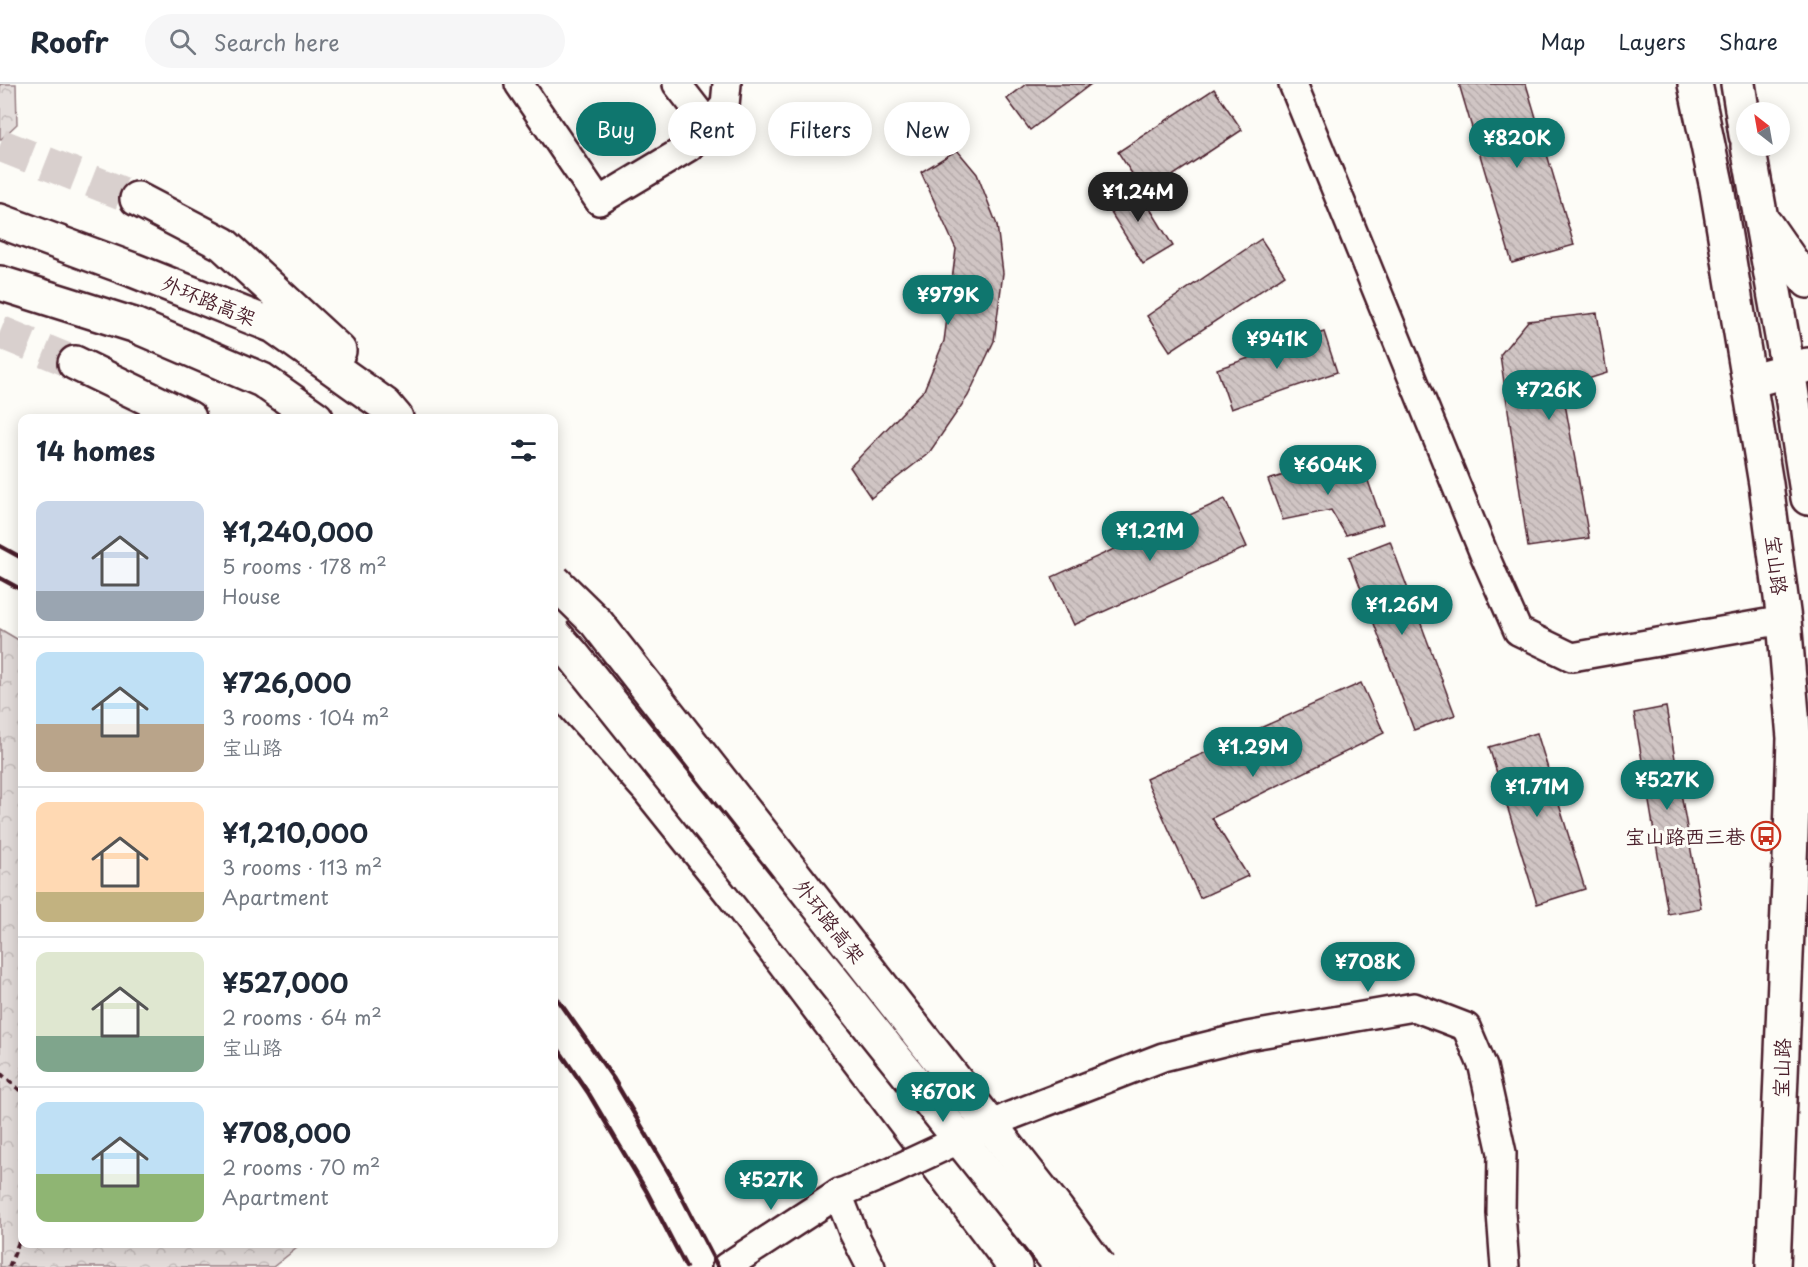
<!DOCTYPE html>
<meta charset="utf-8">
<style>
:root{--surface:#fff;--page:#f6f6f7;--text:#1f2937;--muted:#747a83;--line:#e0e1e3;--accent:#0f766e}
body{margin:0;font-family:"Playpen Sans","LXGW WenKai TC",sans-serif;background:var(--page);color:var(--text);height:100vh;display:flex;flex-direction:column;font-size:22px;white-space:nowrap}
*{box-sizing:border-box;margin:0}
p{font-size:20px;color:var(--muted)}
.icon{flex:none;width:33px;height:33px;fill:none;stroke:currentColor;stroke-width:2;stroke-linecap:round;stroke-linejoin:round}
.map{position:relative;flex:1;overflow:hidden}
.sheet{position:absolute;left:18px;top:330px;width:540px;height:834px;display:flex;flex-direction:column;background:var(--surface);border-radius:12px;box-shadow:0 3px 15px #0003}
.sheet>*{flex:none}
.guide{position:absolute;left:576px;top:18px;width:570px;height:54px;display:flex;gap:12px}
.needle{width:39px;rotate:329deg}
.fabs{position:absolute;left:1736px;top:18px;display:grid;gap:12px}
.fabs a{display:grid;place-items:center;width:54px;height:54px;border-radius:50%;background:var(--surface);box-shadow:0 3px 15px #0003;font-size:30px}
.price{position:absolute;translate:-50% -51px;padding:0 14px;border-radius:21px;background:var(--accent);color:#fff;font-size:20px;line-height:39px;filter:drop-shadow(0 2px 3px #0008)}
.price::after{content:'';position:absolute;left:50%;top:36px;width:18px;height:14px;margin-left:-9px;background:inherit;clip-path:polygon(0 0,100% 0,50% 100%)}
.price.current{background:#222;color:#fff}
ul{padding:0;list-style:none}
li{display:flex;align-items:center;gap:18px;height:150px;padding:0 18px}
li+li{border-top:2px solid var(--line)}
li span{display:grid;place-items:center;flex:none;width:168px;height:120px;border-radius:12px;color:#555}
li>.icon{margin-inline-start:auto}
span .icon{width:72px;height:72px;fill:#fffc;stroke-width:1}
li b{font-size:26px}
h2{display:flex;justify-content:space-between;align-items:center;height:72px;padding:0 18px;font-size:26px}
.tag{padding:0 21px;border-radius:27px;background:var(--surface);box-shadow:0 3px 15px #0003;font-size:21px;line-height:54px}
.tag.current{background:var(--accent);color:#fff}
header{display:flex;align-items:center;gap:36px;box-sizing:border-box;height:84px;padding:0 30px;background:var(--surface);border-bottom:2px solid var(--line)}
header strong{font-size:28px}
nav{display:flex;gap:33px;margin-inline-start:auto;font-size:21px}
.search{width:420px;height:54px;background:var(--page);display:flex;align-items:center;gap:15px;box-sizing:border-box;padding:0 21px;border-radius:33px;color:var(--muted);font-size:22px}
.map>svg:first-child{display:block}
</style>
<header>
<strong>Roofr</strong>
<div class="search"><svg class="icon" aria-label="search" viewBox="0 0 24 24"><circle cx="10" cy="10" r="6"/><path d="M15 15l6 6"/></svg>Search here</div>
<nav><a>Map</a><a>Layers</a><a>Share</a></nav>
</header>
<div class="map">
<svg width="1808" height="1183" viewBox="0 0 1808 1183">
<defs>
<pattern id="forest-crowns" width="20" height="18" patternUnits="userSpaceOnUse" patternTransform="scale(1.5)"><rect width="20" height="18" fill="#e3dcda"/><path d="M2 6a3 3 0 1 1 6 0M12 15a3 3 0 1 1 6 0" fill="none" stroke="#c4bcbb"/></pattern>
<pattern id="building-back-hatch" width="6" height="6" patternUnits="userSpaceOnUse" patternTransform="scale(1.5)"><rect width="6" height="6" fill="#d0c5c4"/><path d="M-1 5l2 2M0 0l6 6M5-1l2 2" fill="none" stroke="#b4a9a9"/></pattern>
</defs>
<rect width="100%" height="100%" fill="#fdfcf7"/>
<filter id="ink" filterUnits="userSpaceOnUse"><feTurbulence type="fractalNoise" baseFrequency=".0167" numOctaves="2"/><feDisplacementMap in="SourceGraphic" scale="12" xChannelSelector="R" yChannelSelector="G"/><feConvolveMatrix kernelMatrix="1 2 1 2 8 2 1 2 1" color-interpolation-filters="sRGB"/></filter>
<g filter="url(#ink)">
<!-- forest -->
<g fill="url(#forest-crowns)" stroke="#967e82" stroke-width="1.5">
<polygon points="0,0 16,0 17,40 0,56"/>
<polygon points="0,545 22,558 22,1160 302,1160 273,1183 0,1183"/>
</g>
<!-- building -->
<g fill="url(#building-back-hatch)" stroke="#4a1f2b" stroke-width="1.5">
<polygon points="1026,0 1091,0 1030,46 1007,15"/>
<polygon points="1459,0 1526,0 1574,161 1512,179"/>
<polygon points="1214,5 1242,46 1145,110 1118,68"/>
<polygon points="957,66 977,90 997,141 1003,189 994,257 968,312 929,369 871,414 850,383 924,306 944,257 956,165 921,88"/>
<polygon points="1133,97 1173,162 1143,180 1103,116"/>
<polygon points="1261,155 1285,191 1170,267 1147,232"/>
<polygon points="1597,229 1607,289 1562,303 1589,454 1528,463 1500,271 1528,237"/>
<polygon points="1324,248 1337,288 1231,325 1217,285"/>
<polygon points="1325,378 1367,394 1383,440 1346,451 1331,426 1283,436 1268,396"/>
<polygon points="1225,415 1247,463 1074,541 1052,493"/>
<polygon points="1390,457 1455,631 1414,646 1349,473"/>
<polygon points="1361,599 1384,649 1212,734 1248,792 1200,814 1146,695"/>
<polygon points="1666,623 1701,824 1668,830 1634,629"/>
<polygon points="1537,649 1585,805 1537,820 1489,663"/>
</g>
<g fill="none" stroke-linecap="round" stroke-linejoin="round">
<!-- trunk-tunnel -->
<g stroke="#d9d0ce" stroke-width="33" stroke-dasharray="33 16" stroke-linecap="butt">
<polyline points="0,61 137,115"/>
<polyline points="0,248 75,279"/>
</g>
<!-- minor casing -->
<g stroke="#4a1f2b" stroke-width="32">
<g id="minor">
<polyline points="519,0 599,117 689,63 725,21 727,0"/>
<polyline points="677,0 708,40"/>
<polyline points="1293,0 1484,470 1518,547 1572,573 1784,536"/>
<polyline points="1010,1032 1163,973 1247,952 1414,923 1466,943 1483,983 1502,1069 1501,1129 1505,1183"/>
<polyline points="726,1183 841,1108"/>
<polyline points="871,1183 853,1148 838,1110 894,1086"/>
</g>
</g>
<!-- secondary casing -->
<g stroke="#4a1f2b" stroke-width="38">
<polyline id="secondary" points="1749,297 1808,281"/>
</g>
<!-- primary casing -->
<g stroke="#4a1f2b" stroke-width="38">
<g id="primary">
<polyline points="1695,0 1717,104 1766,400 1784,536 1794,654 1791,752 1773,1183"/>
<polyline points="1738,0 1746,51"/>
<polyline points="1748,62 1788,286 1808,414"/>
<polyline points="1766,141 1791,177 1808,197"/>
</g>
</g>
<!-- trunk casing -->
<g stroke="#4a1f2b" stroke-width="38">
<g id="trunk">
<polyline points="137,115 223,160 339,267"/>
<polyline points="0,137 133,186 274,242 385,321 396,334"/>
<polyline points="0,199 134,241 262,296 316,334"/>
<polyline points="75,279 189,334"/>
<polyline points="617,590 827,864"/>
<polyline points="554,599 648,704 733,810 1015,1183"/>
</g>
</g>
<!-- path -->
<g stroke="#4a1f2b" stroke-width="4" stroke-dasharray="6 4.5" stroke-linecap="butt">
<polyline points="0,989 22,1008"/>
<polyline points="9,1183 22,1150"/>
</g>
<!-- minor -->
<use href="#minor" stroke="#fdfcf7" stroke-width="27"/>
<!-- secondary -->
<use href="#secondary" stroke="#fdfcf7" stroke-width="33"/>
<!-- primary -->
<use href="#primary" stroke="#fdfcf7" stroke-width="33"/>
<!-- trunk -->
<use href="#trunk" stroke="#fdfcf7" stroke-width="33"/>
<!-- rail -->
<g stroke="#4a1f2b" stroke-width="4.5">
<polyline points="0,462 22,474"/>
<polyline points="0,494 22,506"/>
<polyline points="554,910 613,994 672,1094 718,1183"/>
<polyline points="554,959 589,1010 647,1108 686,1183"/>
</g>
<!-- minor-bridge casing -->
<g stroke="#4a1f2b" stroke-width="32" stroke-linecap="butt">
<polyline id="minor-bridge" points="894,1086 1010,1032"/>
</g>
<!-- trunk-bridge casing -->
<g stroke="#4a1f2b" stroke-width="38" stroke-linecap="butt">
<g id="trunk-bridge">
<polyline points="554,497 596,538 1057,1126 1099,1183"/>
<polyline points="554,550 572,570 1062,1183"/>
</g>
</g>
<!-- minor-bridge -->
<use href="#minor-bridge" stroke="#fdfcf7" stroke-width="27"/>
<!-- trunk-bridge -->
<use href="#trunk-bridge" stroke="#fdfcf7" stroke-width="33"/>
</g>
</g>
<!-- icons -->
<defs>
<g id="bus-ring" transform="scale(1.5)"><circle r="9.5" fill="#fdfcf7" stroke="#c8321e" stroke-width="1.5"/><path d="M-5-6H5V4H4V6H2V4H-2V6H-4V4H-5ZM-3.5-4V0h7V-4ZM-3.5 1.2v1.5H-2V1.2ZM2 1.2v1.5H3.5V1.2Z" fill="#c8321e"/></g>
</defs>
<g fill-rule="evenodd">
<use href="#bus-ring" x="1766" y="752"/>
</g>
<g text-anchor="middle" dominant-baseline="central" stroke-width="6" stroke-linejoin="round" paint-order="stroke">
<!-- street labels -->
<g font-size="20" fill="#4a1f2b" stroke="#fdfcf7">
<text transform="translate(209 216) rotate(22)">外环路高架</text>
<text transform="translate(1777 481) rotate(83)">宝山路</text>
<text transform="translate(830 837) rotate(52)">外环路高架</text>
<text transform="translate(1781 984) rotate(-88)">宝山路</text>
</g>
<!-- poi labels -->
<g font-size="20" fill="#4a1f2b" stroke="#fdfcf7" text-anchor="end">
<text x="1745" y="752">宝山路西三巷</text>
</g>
</g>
</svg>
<div class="fabs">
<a><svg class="needle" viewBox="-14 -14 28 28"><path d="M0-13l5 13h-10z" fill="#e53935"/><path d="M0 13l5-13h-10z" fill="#747a83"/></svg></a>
</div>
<b class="price" style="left:1517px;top:85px">¥820K</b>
<b class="price current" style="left:1138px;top:139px">¥1.24M</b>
<b class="price" style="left:948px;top:242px">¥979K</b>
<b class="price" style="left:1277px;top:286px">¥941K</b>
<b class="price" style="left:1549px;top:337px">¥726K</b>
<b class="price" style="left:1328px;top:412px">¥604K</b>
<b class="price" style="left:1150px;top:478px">¥1.21M</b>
<b class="price" style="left:1402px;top:552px">¥1.26M</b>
<b class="price" style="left:1253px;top:694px">¥1.29M</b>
<b class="price" style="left:1667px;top:727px">¥527K</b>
<b class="price" style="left:1537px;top:734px">¥1.71M</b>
<b class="price" style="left:1368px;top:909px">¥708K</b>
<b class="price" style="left:943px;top:1039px">¥670K</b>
<b class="price" style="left:771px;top:1127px">¥527K</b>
<div class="guide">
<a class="tag current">Buy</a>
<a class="tag">Rent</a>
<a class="tag">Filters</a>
<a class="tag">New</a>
</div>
<section class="sheet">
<h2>14 homes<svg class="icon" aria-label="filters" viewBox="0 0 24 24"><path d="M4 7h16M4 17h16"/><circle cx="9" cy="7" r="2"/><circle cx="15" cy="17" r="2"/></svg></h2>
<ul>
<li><span style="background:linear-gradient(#c9d6e8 75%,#9aa5b1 0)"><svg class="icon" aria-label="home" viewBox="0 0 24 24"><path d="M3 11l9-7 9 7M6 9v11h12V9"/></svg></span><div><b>¥1,240,000</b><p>5 rooms · 178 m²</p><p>House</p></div></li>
<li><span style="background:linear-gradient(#bfe0f5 60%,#b9a48a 0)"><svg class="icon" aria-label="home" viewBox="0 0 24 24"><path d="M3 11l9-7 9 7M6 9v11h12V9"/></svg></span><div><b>¥726,000</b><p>3 rooms · 104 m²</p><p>宝山路</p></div></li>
<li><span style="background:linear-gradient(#ffd9b3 75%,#c2b280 0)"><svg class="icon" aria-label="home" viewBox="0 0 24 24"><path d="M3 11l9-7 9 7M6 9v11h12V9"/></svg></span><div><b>¥1,210,000</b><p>3 rooms · 113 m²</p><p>Apartment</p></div></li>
<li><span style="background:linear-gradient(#dfe7d0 70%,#7fa58c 0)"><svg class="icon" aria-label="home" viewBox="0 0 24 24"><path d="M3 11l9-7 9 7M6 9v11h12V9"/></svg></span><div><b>¥527,000</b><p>2 rooms · 64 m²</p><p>宝山路</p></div></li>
<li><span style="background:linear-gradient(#bfe0f5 60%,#8fb573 0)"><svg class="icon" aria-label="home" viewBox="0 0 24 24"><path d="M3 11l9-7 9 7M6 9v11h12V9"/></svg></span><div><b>¥708,000</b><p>2 rooms · 70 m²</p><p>Apartment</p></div></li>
</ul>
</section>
</div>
